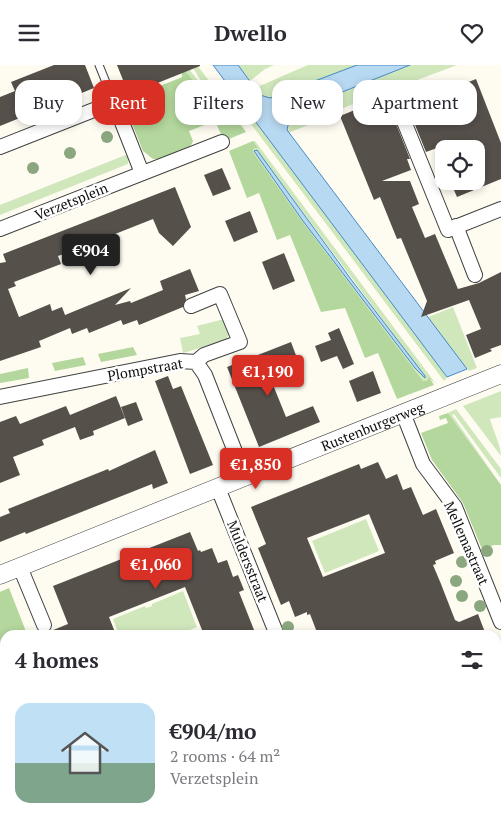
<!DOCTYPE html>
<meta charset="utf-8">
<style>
:root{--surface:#fff;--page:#f7f7f7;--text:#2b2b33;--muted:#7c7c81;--accent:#d93025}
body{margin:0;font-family:"PT Serif",serif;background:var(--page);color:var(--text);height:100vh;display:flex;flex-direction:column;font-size:19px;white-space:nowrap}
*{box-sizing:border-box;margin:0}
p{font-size:16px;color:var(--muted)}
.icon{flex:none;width:28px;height:28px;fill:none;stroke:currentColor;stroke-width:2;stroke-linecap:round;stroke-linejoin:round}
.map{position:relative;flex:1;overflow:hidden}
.panel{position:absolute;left:0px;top:565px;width:501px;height:196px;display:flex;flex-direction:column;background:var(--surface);border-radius:15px 15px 0 0;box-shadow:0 2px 8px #0003}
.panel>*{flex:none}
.banner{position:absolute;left:15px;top:15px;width:471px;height:45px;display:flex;gap:10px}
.controls{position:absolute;left:435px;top:75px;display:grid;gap:10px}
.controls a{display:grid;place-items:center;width:50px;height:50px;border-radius:10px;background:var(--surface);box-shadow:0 2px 8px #0003;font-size:25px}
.price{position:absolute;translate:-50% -42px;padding:0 11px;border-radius:5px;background:var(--accent);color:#fff;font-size:16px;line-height:32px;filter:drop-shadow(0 1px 2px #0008)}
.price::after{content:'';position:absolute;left:50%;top:30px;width:15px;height:11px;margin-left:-8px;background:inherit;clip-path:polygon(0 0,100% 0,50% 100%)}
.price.selected{background:#222;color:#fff}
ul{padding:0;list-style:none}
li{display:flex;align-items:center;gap:15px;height:125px;padding:0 15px}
li span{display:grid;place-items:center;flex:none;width:140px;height:100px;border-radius:15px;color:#555}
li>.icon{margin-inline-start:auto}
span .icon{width:60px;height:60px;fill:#fffc;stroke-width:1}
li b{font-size:21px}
h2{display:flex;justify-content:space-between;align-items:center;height:60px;padding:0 15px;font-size:21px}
.pill{padding:0 18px;border-radius:15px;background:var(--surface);box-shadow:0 2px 8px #0003;font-size:18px;line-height:45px}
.pill.selected{background:var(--accent);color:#fff}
header{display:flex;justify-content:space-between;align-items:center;height:65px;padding:0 15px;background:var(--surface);font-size:22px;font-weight:700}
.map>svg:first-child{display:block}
</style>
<header><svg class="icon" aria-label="menu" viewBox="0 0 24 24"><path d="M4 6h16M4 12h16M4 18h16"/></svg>Dwello<svg class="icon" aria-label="heart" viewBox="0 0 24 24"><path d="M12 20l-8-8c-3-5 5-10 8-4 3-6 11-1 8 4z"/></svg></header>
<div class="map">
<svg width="501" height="761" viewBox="0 0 501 761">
<rect width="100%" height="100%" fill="#fefcf1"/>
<!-- green -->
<g fill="#d0e7bc" fill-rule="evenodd">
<polygon points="181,0 186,0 213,35 193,3 197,0 247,66 221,33 217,39 211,39"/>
<polygon points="238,0 274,0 265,4 250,16"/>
<polygon points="308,0 357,0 274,33 263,32 255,23"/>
<polygon points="410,0 457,0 322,51 323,54 288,68 289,55 297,45"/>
<polygon points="240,35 420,273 447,313 444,316 236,39"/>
<path d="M253 76H255L436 319 429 313 427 317 423 316 302 156 253 87 254 83 257 82ZM257 85 425 312 415 303 303 156 255 87Z"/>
<polygon points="128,89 128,99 0,150 0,140"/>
<polygon points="453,242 477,303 469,306 426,253"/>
<polygon points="224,254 229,269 226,275 183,288 180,273 200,269 197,261"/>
<path d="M501 326V352L490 354C493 366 501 380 501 391L463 341Z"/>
<polygon points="456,344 501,404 501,413 454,349 452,350 501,420 448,348"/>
<polygon points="366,454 379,486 325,508 312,476"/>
<polygon points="183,526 197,562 178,570 119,570 113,554 145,541 146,543 152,541 152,539"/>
<polygon points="5,575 5,756 48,756 72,761 0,761 0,576"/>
<polygon points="501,661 501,761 131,761 139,756 496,756 496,662"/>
</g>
<!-- forest -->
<g fill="#b3d79c">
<path d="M181 0 211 39 218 38 220 32 246 67 224 76 215 56 189 66 193 76C190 87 164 95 153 94L143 86 123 36 182 12Z"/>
<polygon points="253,76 258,83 254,83 253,87 302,156 423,316 427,316 429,312 434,320 397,334 378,288 365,293 345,243 321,247 290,170 277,175 259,128 247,133 229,86"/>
<polygon points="133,282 137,290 101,297 98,289"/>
<polygon points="83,292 86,300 55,306 52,298"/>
<polygon points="28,303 29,313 0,318 0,309"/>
<polygon points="448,348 501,420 501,480 494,480 482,484 463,438 432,395 421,368 448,358 446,353 440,355 439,351"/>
<polygon points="9,523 27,569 45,562 48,570 5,570 5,575 0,576 0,527"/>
<polygon points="48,756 139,756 131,761 72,761"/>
<polygon points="261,756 402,756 410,761 228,761 227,759"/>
</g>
<!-- water -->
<g fill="#b8d9f2" stroke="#448ac5">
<polygon points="213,0 238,0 260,30 270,33 357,0 410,0 297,45 290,52 287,65 467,304 447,312"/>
<polygon points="257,85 353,217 425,311 425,313 415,303 303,156 254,86"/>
</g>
<!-- building -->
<g fill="#56504b" fill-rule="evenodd">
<polygon points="54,0 85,0 94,23 0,61 0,32 15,26 11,17"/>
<polygon points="117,0 200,0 200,1 125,31 119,17 123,15"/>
<polygon points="476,14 501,78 501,114 457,132 450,116 476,116 476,84 444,84 444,89 440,91 437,83 426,87 409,45 420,41 419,37"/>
<polygon points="367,40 371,48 381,44 385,54 393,51 410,94 407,94 411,105 382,116 410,116 419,139 412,142 425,173 435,169 458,224 479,218 501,207 501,280 490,284 492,286 475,293 466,270 481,264 469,235 421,252 427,236 401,173 397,174 380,132 374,135 340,51"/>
<polygon points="222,103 231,124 213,131 204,110"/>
<polygon points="175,122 191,162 173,181 159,168 153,154 105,173 108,180 93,186 91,179 58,191 61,199 14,217 16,221 8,224 19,252 50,239 52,246 62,242 65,250 131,223 115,240 130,236 131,238 163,225 160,216 190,204 199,226 185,230 186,234 183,242 139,260 137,255 123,260 121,255 89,268 87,263 72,269 70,263 39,276 41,282 0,296 0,198 6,197 3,189"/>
<polygon points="250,146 258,167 234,177 225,156"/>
<polygon points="284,188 295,216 273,225 262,197"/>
<polygon points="339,263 354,299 343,304 337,291 321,297 315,281 331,275 328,268"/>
<polygon points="291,277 297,293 267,305 286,352 313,341 320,357 259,382 227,302"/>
<polygon points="373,306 381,328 357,337 349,316"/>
<polygon points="168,311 173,324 181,321 213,400 190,409 155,316"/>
<polygon points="116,331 125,353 93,366 94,370 80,375 75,362 42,375 44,380 13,392 20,410 0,418 0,357 16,351 20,359 66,341 70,350"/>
<polygon points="136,337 143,355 128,361 121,342"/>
<polygon points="155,385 168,418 153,424 152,419 26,469 25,467 0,477 0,452 10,448 8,444 108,404 109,406"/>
<path d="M378 397 386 414 397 409 403 425 411 422 423 450 436 444 454 488 435 496 436 499 433 500 441 519 455 555 459 557 478 549 486 570H318L310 549 307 550V547L295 552 289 536 281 540 258 483 266 479 251 442 359 399 361 404ZM369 449 385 488 323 512 307 473Z"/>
<polygon points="190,467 198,486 200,485 201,487 212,483 218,498 227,495 233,512 238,510 244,525 239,527 256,570 204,570 185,522 109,552 116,570 41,570 68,559 53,521"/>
</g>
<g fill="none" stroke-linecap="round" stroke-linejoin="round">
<!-- service casing -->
<g stroke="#414141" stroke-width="9">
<polyline id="service" points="99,0 114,37"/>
</g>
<!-- minor casing -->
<g stroke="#414141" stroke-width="16">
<g id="minor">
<polyline points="401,49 448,165 501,144"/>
<polyline points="0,82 114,37 142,108"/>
<polyline points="456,161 475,210"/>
<polyline points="0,164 222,77"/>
<polyline points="191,241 220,229 240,277 204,290 196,297"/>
<polyline points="0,332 180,296 196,297 205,310 245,412"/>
<polyline points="403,348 423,399 455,442 501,557"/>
<polyline points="218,423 277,570"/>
<polyline points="20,502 44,560"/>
</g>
</g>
<!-- tertiary casing -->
<g stroke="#414141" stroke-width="19">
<g id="tertiary">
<path id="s1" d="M0 510 501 309"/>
</g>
</g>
<!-- service -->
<use href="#service" stroke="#fff" stroke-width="7"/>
<!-- minor -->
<use href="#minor" stroke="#fff" stroke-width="14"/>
<!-- tertiary -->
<use href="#tertiary" stroke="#fff" stroke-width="18"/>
</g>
<!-- trees -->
<g fill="#8aa77f">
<circle cx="107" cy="72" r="6"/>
<circle cx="70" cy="88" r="6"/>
<circle cx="33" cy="103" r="6"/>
<circle cx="487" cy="486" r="6"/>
<circle cx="462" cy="497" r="6"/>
<circle cx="456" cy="516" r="6"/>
<circle cx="462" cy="531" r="6"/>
<circle cx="480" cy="541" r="6"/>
<circle cx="288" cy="562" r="6"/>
</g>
<g text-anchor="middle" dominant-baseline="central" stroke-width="5" stroke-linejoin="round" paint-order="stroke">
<!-- street labels -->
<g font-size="14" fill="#0e0e0e" stroke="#fff">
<text transform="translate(71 136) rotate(-22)">Verzetsplein</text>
<text transform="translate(145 304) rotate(-10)">Plompstraat</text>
<text stroke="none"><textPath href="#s1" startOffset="401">Rustenburgerweg</textPath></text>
<text transform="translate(467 478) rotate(66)">Mellemastraat</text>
<text transform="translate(248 496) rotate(68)">Muldersstraat</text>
</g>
</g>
</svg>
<div class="controls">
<a><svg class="icon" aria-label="locate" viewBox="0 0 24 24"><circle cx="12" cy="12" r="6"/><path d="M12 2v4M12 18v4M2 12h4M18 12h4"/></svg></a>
</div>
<b class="price selected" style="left:91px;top:211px">€904</b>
<b class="price" style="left:268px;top:332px">€1,190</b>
<b class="price" style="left:256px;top:425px">€1,850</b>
<b class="price" style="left:156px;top:525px">€1,060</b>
<div class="banner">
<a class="pill">Buy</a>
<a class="pill selected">Rent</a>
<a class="pill">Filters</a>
<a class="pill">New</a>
<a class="pill">Apartment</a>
</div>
<section class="panel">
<h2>4 homes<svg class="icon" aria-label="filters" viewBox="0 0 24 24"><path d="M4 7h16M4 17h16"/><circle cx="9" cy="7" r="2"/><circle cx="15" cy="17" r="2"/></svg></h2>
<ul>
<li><span style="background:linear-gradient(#bfe0f5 60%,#7fa58c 0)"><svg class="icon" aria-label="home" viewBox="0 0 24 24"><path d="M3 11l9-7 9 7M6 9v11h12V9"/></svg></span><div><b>€904/mo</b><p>2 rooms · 64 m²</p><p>Verzetsplein</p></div></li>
</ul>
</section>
</div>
